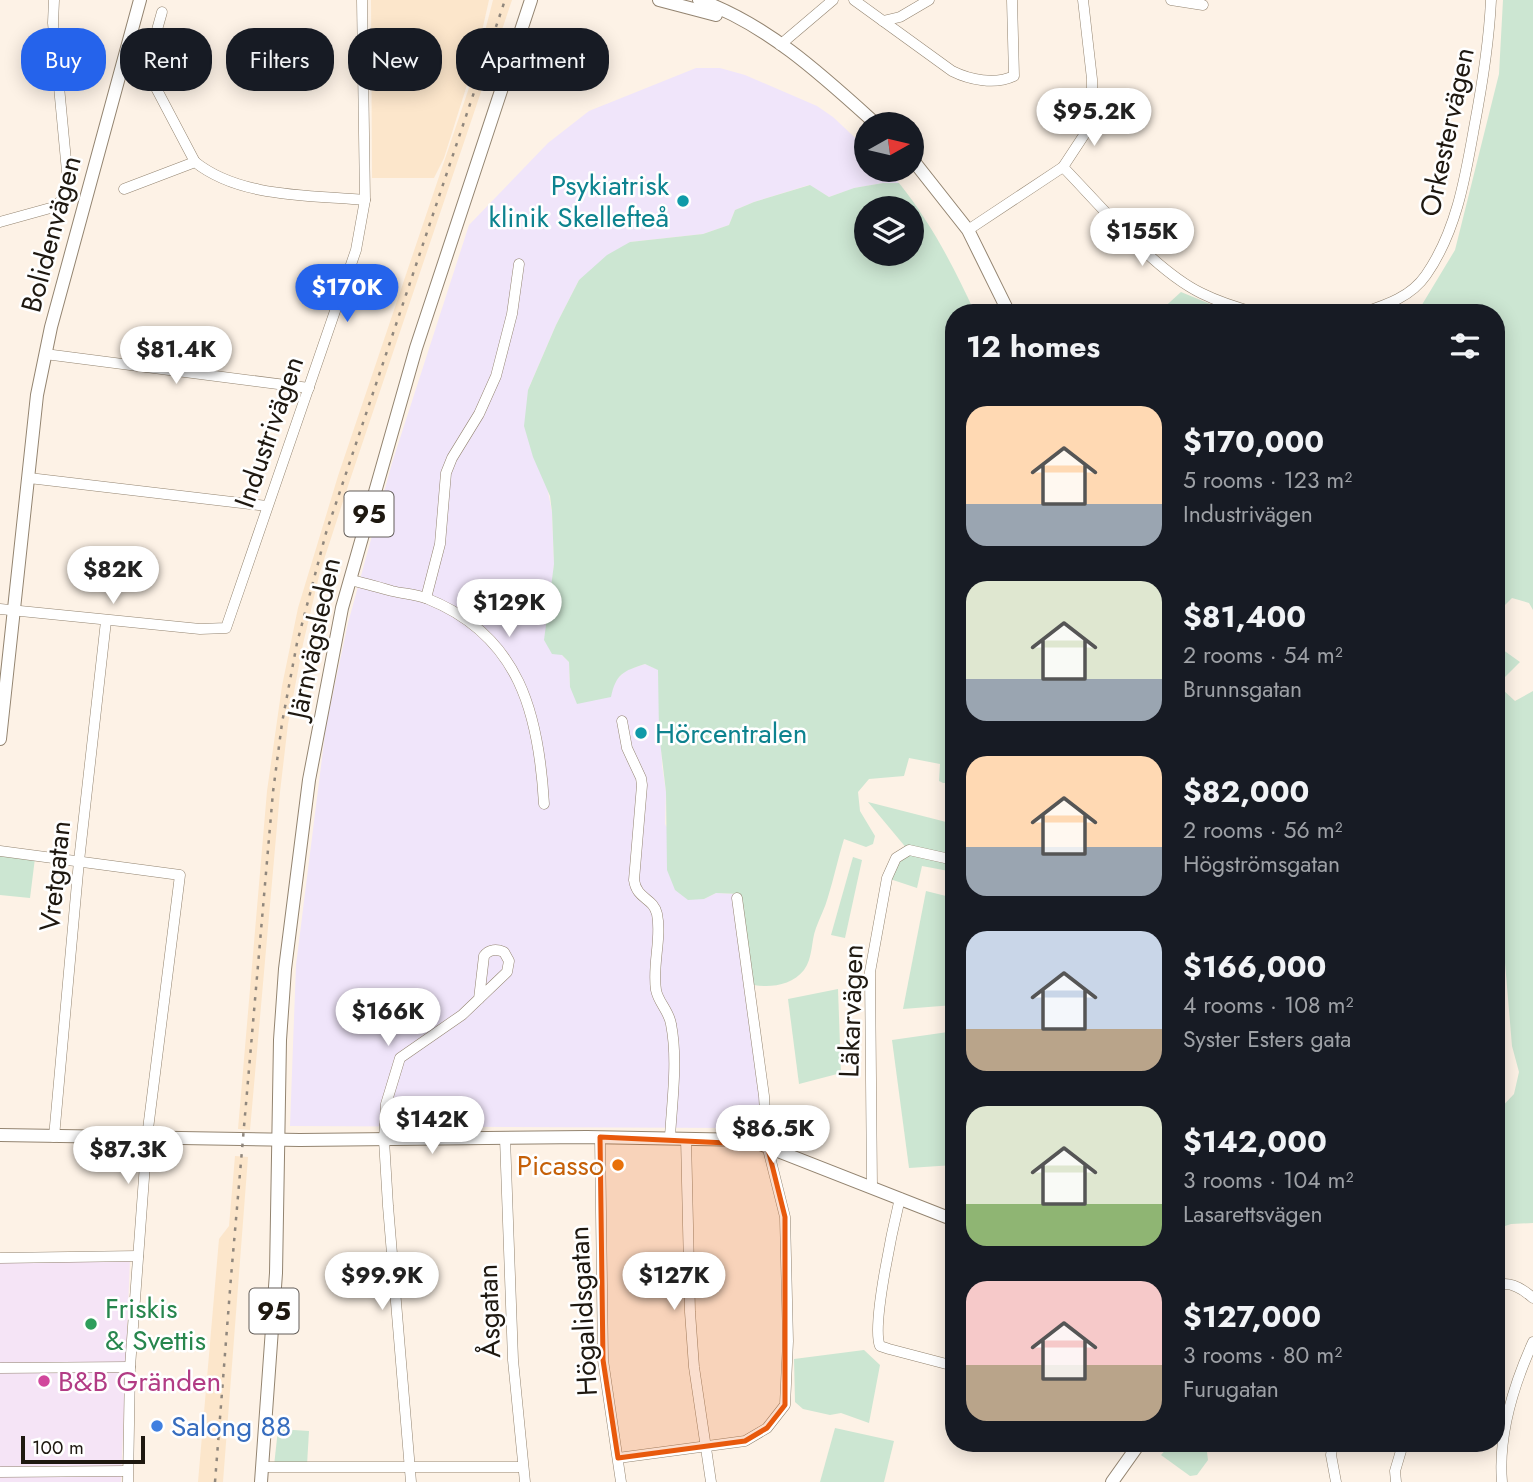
<!DOCTYPE html>
<meta charset="utf-8">
<style>
:root{--surface:#171b24;--page:#20242c;--text:#f1f3f6;--muted:#9ea1a6;--accent:#2563eb}
body{margin:0;font-family:Jost,sans-serif;background:var(--page);color:var(--text);height:100vh;display:flex;flex-direction:column;font-size:26px;white-space:nowrap}
*{box-sizing:border-box;margin:0}
p{font-size:23px;color:var(--muted)}
.icon{flex:none;width:38px;height:38px;fill:none;stroke:currentColor;stroke-width:2;stroke-linecap:round;stroke-linejoin:round}
.map{position:relative;flex:1;overflow:hidden}
.sheet{position:absolute;left:945px;top:304px;width:560px;height:1148px;display:flex;flex-direction:column;background:var(--surface);border-radius:28px;box-shadow:0 4px 18px #0003}
.sheet>*{flex:none}
.guide{position:absolute;left:21px;top:28px;width:665px;height:63px;display:flex;gap:14px}
.needle{width:46px;rotate:82deg}
.buttons{position:absolute;left:854px;top:112px;display:grid;gap:14px}
.buttons a{display:grid;place-items:center;width:70px;height:70px;border-radius:50%;background:var(--surface);box-shadow:0 4px 18px #0003;font-size:35px}
.scale{position:absolute;left:21px;bottom:18px;width:124px;box-sizing:border-box;padding-left:7px;border:4px solid #1e1810;border-top:0;font-size:19px;line-height:24px;white-space:nowrap;color:#1e1810;-webkit-text-stroke:5px #fff;paint-order:stroke}
.price{position:absolute;translate:-50% -60px;padding:0 16px;border-radius:24px;background:#fff;color:#222;font-size:23px;line-height:46px;filter:drop-shadow(0 2px 4px #0008)}
.price::after{content:'';position:absolute;left:50%;top:42px;width:21px;height:16px;margin-left:-10px;background:inherit;clip-path:polygon(0 0,100% 0,50% 100%)}
.price.current{background:var(--accent);color:#fff}
ul{padding:0;list-style:none}
li{display:flex;align-items:center;gap:21px;height:175px;padding:0 21px}
li span{display:grid;place-items:center;flex:none;width:196px;height:140px;border-radius:21px;color:#555}
li>.icon{margin-inline-start:auto}
span .icon{width:84px;height:84px;fill:#fffc;stroke-width:1}
li b{font-size:30px}
h2{display:flex;justify-content:space-between;align-items:center;height:84px;padding:0 21px;font-size:30px}
.pill{padding:0 24px;border-radius:28px;background:var(--surface);box-shadow:0 4px 18px #0003;font-size:24px;line-height:63px}
.pill.current{background:var(--accent);color:#fff}
.map>svg:first-child{display:block}
</style>
<div class="map">
<svg width="1533" height="1482" viewBox="0 0 1533 1482">
<rect width="100%" height="100%" fill="#fdf2e6"/>
<!-- commercial -->
<polygon fill="#f5e4f6" points="130,1259 121,1482 0,1482 0,1262"/>
<!-- built -->
<g fill="#fce6cb">
<polygon points="371,0 489,0 477,53 444,158 434,178 372,178"/>
<polygon points="493,0 512,0 350,480 320,572 303,644 288,724 280,792 250,1130 238,1129 267,791 282,686 298,608 338,476 475,70"/>
<polygon points="235,1156 248,1157 223,1482 198,1482 219,1239 229,1226"/>
</g>
<!-- medical -->
<polygon fill="#f0e5fa" points="696,68 720,68 745,75 817,106 833,117 866,148 866,170 887,170 899,183 883,183 855,188 829,197 809,185 754,202 735,210 729,225 703,234 630,242 579,280 556,325 528,390 552,512 554,564 551,594 545,623 562,655 569,662 570,687 615,681 626,670 645,664 659,670 662,765 666,792 665,824 704,899 716,893 740,894 754,985 772,1134 730,1128 290,1126 296,965 326,726 348,623 392,463 469,225 548,143 589,111"/>
<!-- green -->
<g fill="#cce6d2" fill-rule="evenodd">
<polygon points="1503,0 1533,0 1533,610 1529,603 1512,598 1496,614 1496,313 1417,313 1455,250 1499,74"/>
<path d="M883 183H899C931 223 954 267 975 313H954V783H943L939 781 940 764 909 758 904 776 869 779 858 792 860 811 875 836 873 844 866 847 844 839C838 858 834 878 828 897 825 908 820 917 816 928 811 941 813 958 804 970 792 985 771 988 754 985L740 894 716 893 704 899 688 900 675 890 667 870 666 792 659 733 658 670 645 664C623 671 616 674 611 697L577 704 570 687 569 662 562 655 552 654 544 640 554 564 552 512 550 496 533 457 524 426 528 390 556 325 579 280 607 255 630 242 703 234 729 225 735 210 754 202 810 185 829 197 854 188ZM866 208H912V254H866Z"/>
<polygon points="1181,292 1232,313 1158,313"/>
<polygon points="1496,647 1499,647 1520,662 1502,680 1502,689 1515,701 1533,691 1533,1223 1511,1224 1496,1229 1496,1113 1514,1094 1519,1072 1512,1046 1502,927 1504,851 1496,838"/>
<polygon points="868,802 954,824 954,872 922,866 917,888 887,878 908,850"/>
<polygon points="0,854 35,858 30,898 0,895"/>
<polygon points="853,857 862,860 845,938 831,935"/>
<polygon points="926,891 954,898 954,1005 903,1009"/>
<polygon points="838,989 841,1073 799,1084 788,999"/>
<polygon points="948,1032 954,1034 954,1165 909,1168 892,1040"/>
<polygon points="864,1350 880,1365 869,1423 841,1413 830,1415 803,1409 795,1402 794,1359"/>
<polygon points="835,1428 894,1441 884,1482 820,1482"/>
<polygon points="278,1429 309,1431 307,1465 274,1466"/>
<polygon points="1171,1444 1196,1444 1207,1452 1208,1460 1197,1475 1190,1476 1161,1455"/>
</g>
<g fill="none" stroke-linecap="round" stroke-linejoin="round">
<!-- minor casing -->
<g stroke="#938470" stroke-width="11">
<g id="minor">
<path d="M854 0 952 71C970 80 995 85 1014 76L1012 0"/>
<polyline points="1171,0 1203,5"/>
<polyline points="162,12 146,69 195,162"/>
<polyline points="883,21 900,17 929,0"/>
<polyline points="780,45 833,0"/>
<path d="M1063 167C1100 205 1154 270 1201 293 1219 302 1238 308 1257 313"/>
<path d="M124 189 195 162C240 198 310 195 365 200"/>
<polyline points="0,222 54,207 65,197 68,182 53,23 54,0"/>
<polyline points="968,230 1063,167 1086,132 1092,111 1092,79 1083,0"/>
<path d="M1362 313C1386 305 1411 297 1426 275 1456 232 1465 179 1474 128 1482 86 1489 43 1491 0"/>
<polyline points="45,354 309,388"/>
<polyline points="29,478 267,506"/>
<path d="M350 580C364 583 378 587 392 591 404 594 417 594 428 599 520 636 539 715 544 804"/>
<polyline points="426,598 440,544 446,473 452,458 479,414 496,376 512,314 519,264"/>
<polyline points="0,609 200,629 226,628 356,250 365,200 362,0"/>
<path d="M622 721 627 748 641 778 642 785 634 880C637 900 653 897 657 914 662 938 652 965 656 990 658 1002 669 1011 671 1024 678 1060 672 1101 670 1137"/>
<polyline points="0,851 180,875 147,1137 130,1367 128,1482"/>
<polyline points="54,1137 79,861 106,621"/>
<polyline points="600,1137 603,1360 621,1482"/>
<polyline points="505,1138 513,1360 525,1482"/>
<polyline points="686,1138 690,1312 694,1367 711,1482"/>
<polyline points="872,1187 870,972 887,878 896,858 909,850 954,860"/>
<path d="M900 1198C894 1223 871 1326 880 1346L889 1349 954 1366"/>
<polyline points="0,1258 138,1256"/>
<path d="M1496 1286C1509 1280 1524 1290 1533 1298"/>
<polyline points="0,1368 130,1367"/>
<polyline points="1333,1444 1331,1455 1336,1482"/>
<polyline points="618,1458 745,1441 767,1428 785,1405 788,1341 785,1217 767,1145 764,1096 737,898"/>
<polyline points="262,1467 523,1467"/>
<polyline points="0,1472 127,1471"/>
<path d="M411 1482 388 1206 384 1140 386 1104 400 1058 462 1015 507 972 509 961 504 952C497 949 489 949 484 956L479 999"/>
<polyline points="1396,1482 1395,1471 1403,1444"/>
<path d="M1502 1482C1498 1435 1514 1384 1533 1342"/>
</g>
</g>
<!-- major casing -->
<g stroke="#938470" stroke-width="14">
<g id="major">
<polyline points="659,0 716,15"/>
<path d="M699 0C767 24 823 76 876 124"/>
<polyline points="912,159 968,230 1009,313"/>
<polyline points="0,739 37,395 51,327 140,0"/>
<polyline points="0,1135 300,1140 587,1137 750,1140 954,1220"/>
<polyline points="261,1482 276,1273 280,1040 285,969 309,780 342,608 416,348 531,0"/>
<polyline points="1112,1482 1139,1444"/>
</g>
</g>
<!-- minor -->
<use href="#minor" stroke="#fff" stroke-width="10"/>
<!-- major -->
<use href="#major" stroke="#fff" stroke-width="12"/>
<!-- rail -->
<polyline stroke="#90877d" stroke-width="2.5" stroke-dasharray="3.5 7" stroke-linecap="butt" points="215,1482 231,1277 273,792 282,723 297,643 326,533 505,0"/>
</g>
<!-- marked area -->
<path fill="#e8590c" fill-opacity="0.2" stroke="#e8590c" stroke-width="5" stroke-linejoin="round" d="M600 1137 767 1145 785 1217V1405L767 1428 745 1441 618 1458 603 1360Z"/>
<!-- markers -->
<g fill="#0f9aa8" stroke="#fff" stroke-width="2.5">
<circle cx="683" cy="201" r="7"/>
<circle cx="641" cy="733" r="7"/>
</g>
<circle fill="#e8710a" stroke="#fff" stroke-width="2.5" cx="618" cy="1165" r="7"/>
<circle fill="#2e9e5b" stroke="#fff" stroke-width="2.5" cx="91" cy="1324" r="7"/>
<circle fill="#d1479c" stroke="#fff" stroke-width="2.5" cx="44" cy="1381" r="7"/>
<circle fill="#3f7fe0" stroke="#fff" stroke-width="2.5" cx="157" cy="1426" r="7"/>
<g text-anchor="middle" dominant-baseline="central" stroke-width="5" stroke-linejoin="round" paint-order="stroke">
<!-- shield labels -->
<g fill="#fff" stroke="#625d58" stroke-width="2">
<rect x="344.5" y="491.5" width="49" height="45" rx="5"/>
<rect x="249.5" y="1288.5" width="49" height="45" rx="5"/>
</g>
<g font-size="26" font-weight="bold" fill="#1e1810">
<text x="369" y="514">95</text>
<text x="274" y="1311">95</text>
</g>
<!-- street labels -->
<g font-size="28" fill="#1e1810" stroke="#fff">
<text transform="translate(1447 132) rotate(-78)">Orkestervägen</text>
<text transform="translate(51 234) rotate(-75)">Bolidenvägen</text>
<text transform="translate(269 432) rotate(-71)">Industrivägen</text>
<text transform="translate(314 638) rotate(-78)">Järnvägsleden</text>
<text transform="translate(55 876) rotate(-84)">Vretgatan</text>
<text transform="translate(851 1011) rotate(-88)">Läkarvägen</text>
<text transform="translate(489 1311) rotate(-92)">Åsgatan</text>
<text transform="translate(583 1311) rotate(-93)">Högalidsgatan</text>
</g>
<!-- culture labels -->
<g font-size="28" fill="#0d838f" stroke="#fff" text-anchor="end">
<text x="669" y="185">Psykiatrisk<tspan x="669" dy="32">klinik Skellefteå</tspan></text>
<text x="655" y="733" text-anchor="start">Hörcentralen</text>
</g>
<!-- food labels -->
<g font-size="28" fill="#c56008" stroke="#fff" text-anchor="end">
<text x="604" y="1165">Picasso</text>
</g>
<!-- leisure labels -->
<g font-size="28" fill="#27864d" stroke="#fff" text-anchor="start">
<text x="105" y="1308">Friskis<tspan x="105" dy="32">&amp; Svettis</tspan></text>
</g>
<!-- hotel labels -->
<g font-size="28" fill="#b23c85" stroke="#fff" text-anchor="start">
<text x="58" y="1381">B&amp;B Gränden</text>
</g>
<!-- shop labels -->
<g font-size="28" fill="#366cbe" stroke="#fff" text-anchor="start">
<text x="171" y="1426">Salong 88</text>
</g>
</g>
</svg>
<div class="buttons">
<a><svg class="needle" viewBox="-14 -14 28 28"><path d="M0-13l5 13h-10z" fill="#e53935"/><path d="M0 13l5-13h-10z" fill="#9ea1a6"/></svg></a>
<a><svg class="icon" aria-label="layers" viewBox="0 0 24 24"><path d="M12 4l9 5-9 5-9-5zM3 14l9 5 9-5"/></svg></a>
</div>
<div class="scale">100 m</div>
<b class="price" style="left:1094px;top:148px">$95.2K</b>
<b class="price" style="left:1142px;top:268px">$155K</b>
<b class="price current" style="left:347px;top:324px">$170K</b>
<b class="price" style="left:176px;top:386px">$81.4K</b>
<b class="price" style="left:113px;top:606px">$82K</b>
<b class="price" style="left:509px;top:639px">$129K</b>
<b class="price" style="left:388px;top:1048px">$166K</b>
<b class="price" style="left:432px;top:1156px">$142K</b>
<b class="price" style="left:773px;top:1165px">$86.5K</b>
<b class="price" style="left:128px;top:1186px">$87.3K</b>
<b class="price" style="left:382px;top:1312px">$99.9K</b>
<b class="price" style="left:674px;top:1312px">$127K</b>
<div class="guide">
<a class="pill current">Buy</a>
<a class="pill">Rent</a>
<a class="pill">Filters</a>
<a class="pill">New</a>
<a class="pill">Apartment</a>
</div>
<section class="sheet">
<h2>12 homes<svg class="icon" aria-label="filters" viewBox="0 0 24 24"><path d="M4 7h16M4 17h16"/><circle cx="9" cy="7" r="2"/><circle cx="15" cy="17" r="2"/></svg></h2>
<ul>
<li><span style="background:linear-gradient(#ffd9b3 70%,#9aa5b1 0)"><svg class="icon" aria-label="home" viewBox="0 0 24 24"><path d="M3 11l9-7 9 7M6 9v11h12V9"/></svg></span><div><b>$170,000</b><p>5 rooms · 123 m²</p><p>Industrivägen</p></div></li>
<li><span style="background:linear-gradient(#dfe7d0 70%,#9aa5b1 0)"><svg class="icon" aria-label="home" viewBox="0 0 24 24"><path d="M3 11l9-7 9 7M6 9v11h12V9"/></svg></span><div><b>$81,400</b><p>2 rooms · 54 m²</p><p>Brunnsgatan</p></div></li>
<li><span style="background:linear-gradient(#ffd9b3 65%,#9aa5b1 0)"><svg class="icon" aria-label="home" viewBox="0 0 24 24"><path d="M3 11l9-7 9 7M6 9v11h12V9"/></svg></span><div><b>$82,000</b><p>2 rooms · 56 m²</p><p>Högströmsgatan</p></div></li>
<li><span style="background:linear-gradient(#c9d6e8 70%,#b9a48a 0)"><svg class="icon" aria-label="home" viewBox="0 0 24 24"><path d="M3 11l9-7 9 7M6 9v11h12V9"/></svg></span><div><b>$166,000</b><p>4 rooms · 108 m²</p><p>Syster Esters gata</p></div></li>
<li><span style="background:linear-gradient(#dfe7d0 70%,#8fb573 0)"><svg class="icon" aria-label="home" viewBox="0 0 24 24"><path d="M3 11l9-7 9 7M6 9v11h12V9"/></svg></span><div><b>$142,000</b><p>3 rooms · 104 m²</p><p>Lasarettsvägen</p></div></li>
<li><span style="background:linear-gradient(#f6c9c9 60%,#b9a48a 0)"><svg class="icon" aria-label="home" viewBox="0 0 24 24"><path d="M3 11l9-7 9 7M6 9v11h12V9"/></svg></span><div><b>$127,000</b><p>3 rooms · 80 m²</p><p>Furugatan</p></div></li>
</ul>
</section>
</div>
